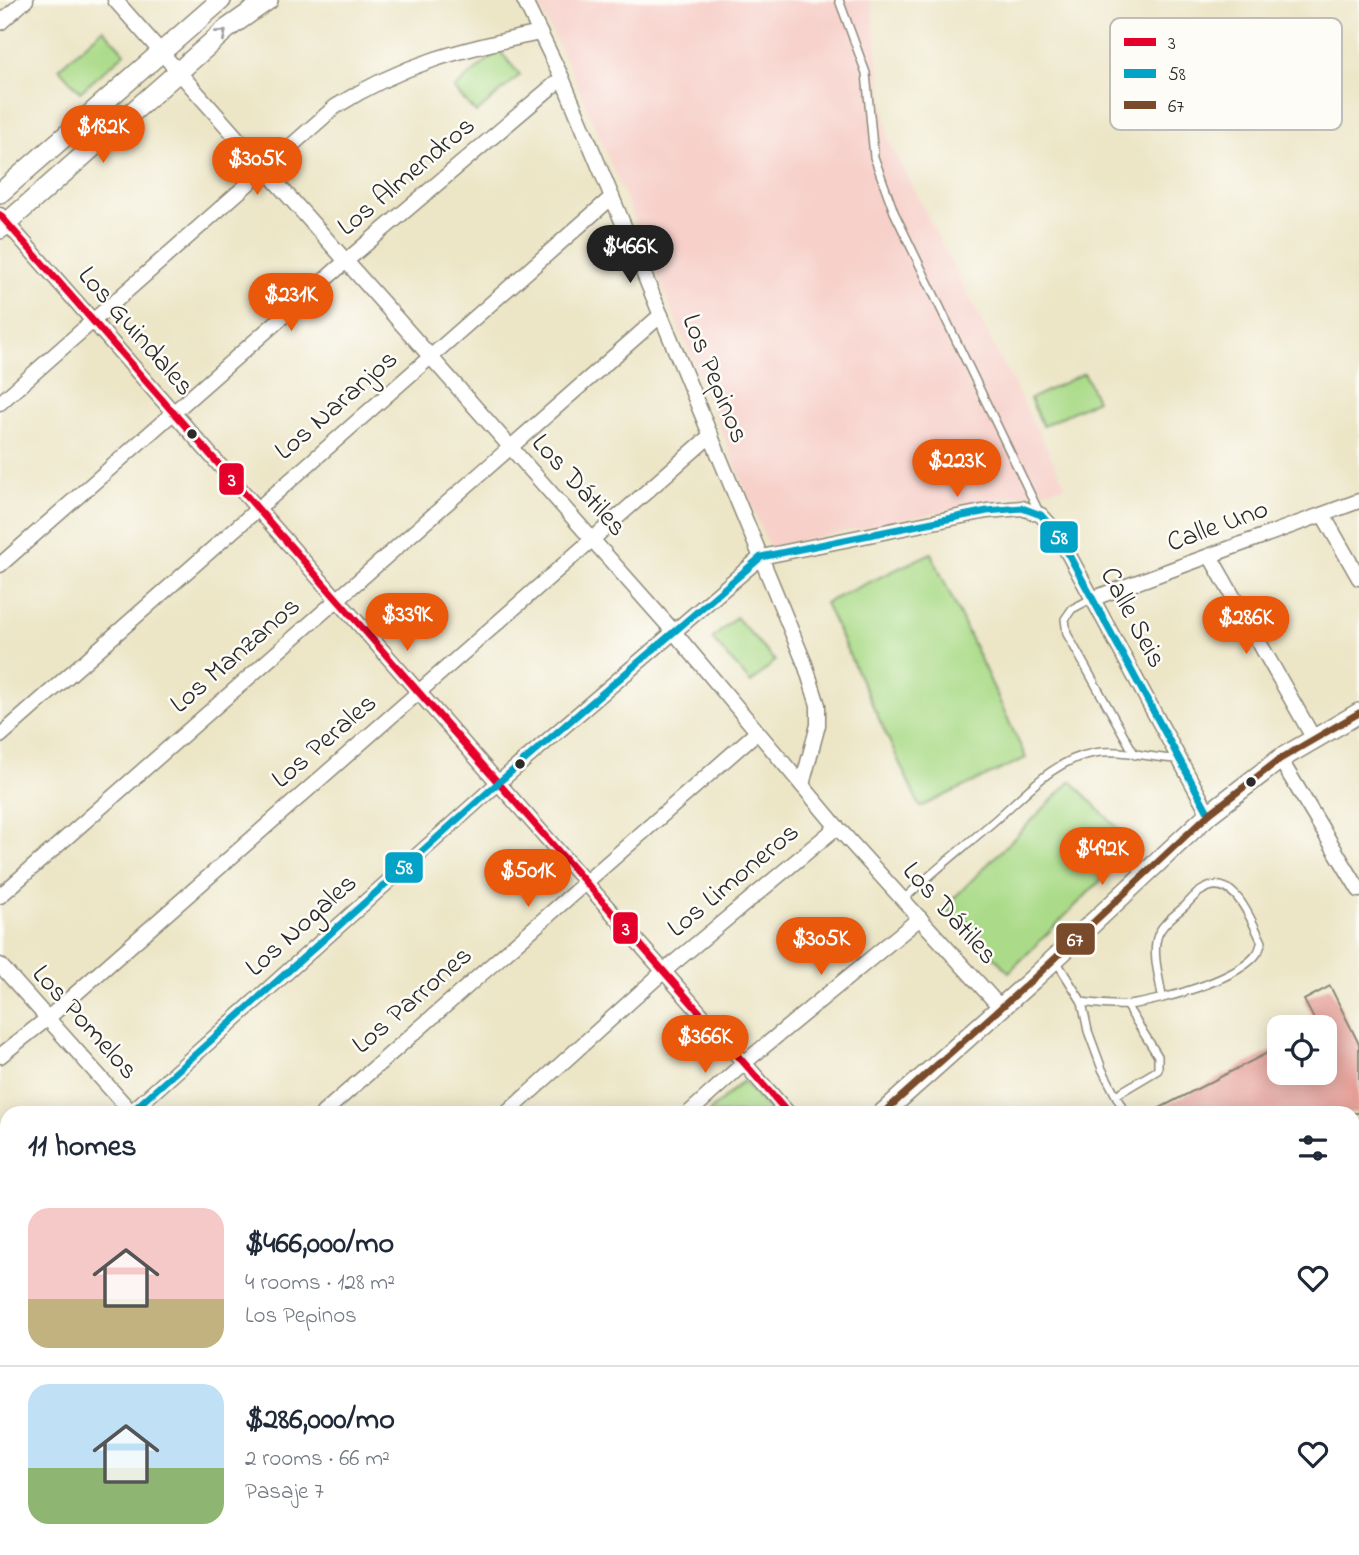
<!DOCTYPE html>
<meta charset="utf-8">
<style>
:root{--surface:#fff;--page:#f6f6f7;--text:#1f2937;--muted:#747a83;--line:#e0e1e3;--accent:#ea580c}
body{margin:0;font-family:"Indie Flower",sans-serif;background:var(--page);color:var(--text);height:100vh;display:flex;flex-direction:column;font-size:26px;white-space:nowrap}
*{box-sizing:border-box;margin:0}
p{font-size:23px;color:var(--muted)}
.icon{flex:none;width:38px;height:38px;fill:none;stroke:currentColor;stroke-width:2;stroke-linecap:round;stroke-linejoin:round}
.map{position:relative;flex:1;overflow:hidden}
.drawer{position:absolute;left:0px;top:1106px;width:1360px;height:450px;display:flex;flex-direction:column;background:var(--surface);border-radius:21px 21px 0 0;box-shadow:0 4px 18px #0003}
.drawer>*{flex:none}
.buttons{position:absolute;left:1267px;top:1015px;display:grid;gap:14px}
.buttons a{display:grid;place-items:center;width:70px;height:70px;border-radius:14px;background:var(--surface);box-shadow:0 4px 18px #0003;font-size:35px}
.price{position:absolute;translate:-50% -60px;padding:0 16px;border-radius:24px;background:var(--accent);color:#fff;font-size:23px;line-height:46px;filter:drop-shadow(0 2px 4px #0008)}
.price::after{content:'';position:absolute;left:50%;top:42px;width:21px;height:16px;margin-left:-10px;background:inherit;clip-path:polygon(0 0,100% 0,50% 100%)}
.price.current{background:#222;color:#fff}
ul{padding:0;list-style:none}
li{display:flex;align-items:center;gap:21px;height:175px;padding:0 28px}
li+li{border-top:2px solid var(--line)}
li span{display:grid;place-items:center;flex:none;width:196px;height:140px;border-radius:21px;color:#555}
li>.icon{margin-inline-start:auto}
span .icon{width:84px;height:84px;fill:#fffc;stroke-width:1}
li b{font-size:30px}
h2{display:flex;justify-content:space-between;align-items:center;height:84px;padding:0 28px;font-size:30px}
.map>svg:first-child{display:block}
</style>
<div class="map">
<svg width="1359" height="1555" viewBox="0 0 1359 1555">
<rect width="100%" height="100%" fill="#fdfcf7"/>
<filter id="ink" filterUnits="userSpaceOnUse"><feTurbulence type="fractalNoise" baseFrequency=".0143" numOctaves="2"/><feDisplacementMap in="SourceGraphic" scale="14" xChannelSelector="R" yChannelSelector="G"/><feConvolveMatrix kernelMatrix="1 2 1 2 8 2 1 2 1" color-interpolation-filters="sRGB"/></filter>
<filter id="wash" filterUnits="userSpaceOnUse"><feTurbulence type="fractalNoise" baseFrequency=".00686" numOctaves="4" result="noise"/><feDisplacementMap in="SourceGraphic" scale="28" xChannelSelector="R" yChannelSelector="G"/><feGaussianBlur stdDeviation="1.57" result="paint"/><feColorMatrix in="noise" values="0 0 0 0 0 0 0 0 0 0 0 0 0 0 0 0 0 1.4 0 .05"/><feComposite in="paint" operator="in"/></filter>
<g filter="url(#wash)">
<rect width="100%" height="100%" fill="#ece5c6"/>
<!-- built -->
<polygon fill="#f7d0ca" points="536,0 871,0 888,139 1066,486 769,547 624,194 572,73"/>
<!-- green -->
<g fill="#abdb89" stroke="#6b835a" stroke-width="2">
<polygon points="103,29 125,53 80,92 59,68"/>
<polygon points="499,50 520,75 476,113 454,89"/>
<polygon points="1084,373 1097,400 1043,426 1030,399"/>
<polygon points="931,553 1026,758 920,807 825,603"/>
<polygon points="736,617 775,661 751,683 712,639"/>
<polygon points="1071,781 1135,846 1009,972 945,907"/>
<polygon points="743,1081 771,1113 708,1113"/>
</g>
<g id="blocks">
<!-- building -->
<polygon fill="#e2948d" points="1330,986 1359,1044 1359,1113 1150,1113 1279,1047 1279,1073 1325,1073 1325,1027 1318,1027 1304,1000"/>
</g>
</g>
<g filter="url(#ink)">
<use href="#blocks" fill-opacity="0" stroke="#8c8878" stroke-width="2"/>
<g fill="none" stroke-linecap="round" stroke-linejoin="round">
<!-- lane casing -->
<g stroke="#8c8878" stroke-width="10">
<g id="lane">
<polyline points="839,0 866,73 874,157 894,212 1040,514"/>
<polyline points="1093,598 1072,609 1065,619 1067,634 1135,755"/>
<path d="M903 900C932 872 963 848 993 822 1024 796 1052 760 1094 753 1122 748 1151 759 1179 759"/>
<polyline points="1055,959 1082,1002 1088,1031 1102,1069 1125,1113"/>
<path d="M1082 1002C1097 1004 1112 1006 1127 1005 1158 1002 1241 979 1258 952 1260 949 1260 945 1262 942 1251 921 1234 869 1201 891 1195 894 1190 901 1185 906 1176 914 1160 925 1157 938 1152 955 1160 980 1162 997"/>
<polyline points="1116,1095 1158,1070 1158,1056 1126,1005"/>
<polyline points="1353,1282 1359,1279"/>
<polyline points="1191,1549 1195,1555"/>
<polyline points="1145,1555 1160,1549"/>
</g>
</g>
<!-- street casing -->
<g stroke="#8c8878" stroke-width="17">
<g id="street">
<polyline points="115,0 674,632 837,827 1000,1007"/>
<polyline points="524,0 562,78 612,197 805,664 818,705 818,725 802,785"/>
<polyline points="0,23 26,0"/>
<polyline points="0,215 788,1113"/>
<path d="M0 403 335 107C404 63 462 49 540 33"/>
<polyline points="1323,515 1359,578"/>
<polyline points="1210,556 1314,739"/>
<polyline points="0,565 346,261 562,78"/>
<polyline points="1094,598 1359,501"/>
<polyline points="0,736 612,197"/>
<polyline points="1280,759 1359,890"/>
<polyline points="0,896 661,315"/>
<polyline points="0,965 132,1113"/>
<polyline points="0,1056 48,1018 711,435"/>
<polyline points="130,1113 498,783 761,557 987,511 1022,508 1041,515 1057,533 1209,814"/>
<polyline points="323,1113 757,732"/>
<polyline points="507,1113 664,971 837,827"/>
<polyline points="689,1113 744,1063 920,918"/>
<polyline points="0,1217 7,1211"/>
<polyline points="0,1380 7,1374"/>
<polyline points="1353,1529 1359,1526"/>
<polyline points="16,1555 23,1549"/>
<polyline points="199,1555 206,1549"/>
<polyline points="1304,1555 1315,1549"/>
</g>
</g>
<!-- secondary casing -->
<g stroke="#8c8878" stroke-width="22">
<g id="secondary">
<polyline points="0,193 221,0"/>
<polyline points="0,229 228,28 268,0"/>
<polyline points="883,1113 1032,980 1209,814 1280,759 1359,713"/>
<polyline points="1353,1324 1359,1320"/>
<polyline points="1353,1377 1359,1374"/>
<polyline points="401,1555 408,1549"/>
<polyline points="921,1555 933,1549"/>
<polyline points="992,1555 992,1549"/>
<polyline points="1020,1555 1032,1549"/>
</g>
</g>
<!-- path -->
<polyline stroke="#8c8878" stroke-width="2.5" stroke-dasharray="2 5" stroke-linecap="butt" points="1353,1351 1359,1348"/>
<!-- lane -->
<use href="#lane" stroke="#fff" stroke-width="7"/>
<!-- street -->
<use href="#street" stroke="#fff" stroke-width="14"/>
<!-- secondary -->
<use href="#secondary" stroke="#fff" stroke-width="19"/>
<!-- bus-1 casing -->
<g stroke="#fdfcf7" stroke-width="12">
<polyline id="bus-1" points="0,215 788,1113"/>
</g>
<!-- bus-2 casing -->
<g stroke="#fdfcf7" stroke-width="12">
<polyline id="bus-2" points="130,1113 498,783 761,557 987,511 1022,508 1041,515 1057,533 1209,814"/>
</g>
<!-- bus-3 casing -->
<g stroke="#fdfcf7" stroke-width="12">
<polyline id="bus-3" points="883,1113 1032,980 1209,814 1280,759 1359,713"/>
</g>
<!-- bus-1 -->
<use href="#bus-1" stroke="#e4002b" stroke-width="7"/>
<!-- bus-2 -->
<use href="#bus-2" stroke="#02a3c6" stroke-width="7"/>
<!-- bus-3 -->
<use href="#bus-3" stroke="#7a4b2a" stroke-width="7"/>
</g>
<!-- one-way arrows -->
<defs><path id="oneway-chevron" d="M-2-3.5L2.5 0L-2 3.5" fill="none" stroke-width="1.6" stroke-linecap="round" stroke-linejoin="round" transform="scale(1.75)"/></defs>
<use stroke="#a0a0a0" href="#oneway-chevron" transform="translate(222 34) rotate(-41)"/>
</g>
<!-- markers -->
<g fill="#2b2b2b" stroke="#fdfcf7" stroke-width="2.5">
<circle cx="192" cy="434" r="6"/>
<circle cx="520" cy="764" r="6"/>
<circle cx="1251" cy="782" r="6"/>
</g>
<g text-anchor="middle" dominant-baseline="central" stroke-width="5" stroke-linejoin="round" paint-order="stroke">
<!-- street labels -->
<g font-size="28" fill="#2b2b2b" stroke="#fdfcf7">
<text transform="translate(407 177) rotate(-40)">Los Almendros</text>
<text transform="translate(135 332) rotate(49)">Los Guindales</text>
<text transform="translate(714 379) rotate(68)">Los Pepinos</text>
<text transform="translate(337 406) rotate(-41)">Los Naranjos</text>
<text transform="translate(578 486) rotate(48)">Los Dátiles</text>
<text transform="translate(1218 527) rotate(-20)">Calle Uno</text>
<text transform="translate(1132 618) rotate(62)">Calle Seis</text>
<text transform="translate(236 656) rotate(-41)">Los Manzanos</text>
<text transform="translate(325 742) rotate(-41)">Los Perales</text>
<text transform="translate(734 881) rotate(-40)">Los Limoneros</text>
<text transform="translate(949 914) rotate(48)">Los Dátiles</text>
<text transform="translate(302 926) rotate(-42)">Los Nogales</text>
<text transform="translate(413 1001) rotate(-41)">Los Parrones</text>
<text transform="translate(84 1023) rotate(48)">Los Pomelos</text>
</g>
</g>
<!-- legend -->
<rect x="1110" y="18" width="232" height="112" rx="10" fill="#fdfcf7" stroke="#bebdba" stroke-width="2"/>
<rect x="1124" y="38" width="32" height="8" fill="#e4002b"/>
<rect x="1124" y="69" width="32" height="9" fill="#02a3c6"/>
<rect x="1124" y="101" width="32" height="8" fill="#7a4b2a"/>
<g font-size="19" fill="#2b2b2b">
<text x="1168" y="49">3</text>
<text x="1168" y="80">58</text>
<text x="1168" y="112">67</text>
</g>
<g stroke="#fdfcf7" stroke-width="2.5">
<rect x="218" y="462" width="27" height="34" rx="7" fill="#e4002b"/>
<rect x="1039" y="520" width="40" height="34" rx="7" fill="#02a3c6"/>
<rect x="384" y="851" width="40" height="33" rx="7" fill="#02a3c6"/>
<rect x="612" y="911" width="27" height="34" rx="7" fill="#e4002b"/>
<rect x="1055" y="922" width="41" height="34" rx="7" fill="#7a4b2a"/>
</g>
<g font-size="19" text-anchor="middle" font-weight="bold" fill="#fff">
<text x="232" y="486">3</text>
<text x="1059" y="544">58</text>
<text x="404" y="874">58</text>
<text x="626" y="935">3</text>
<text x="1075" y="946">67</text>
</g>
</svg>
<div class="buttons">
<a><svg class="icon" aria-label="locate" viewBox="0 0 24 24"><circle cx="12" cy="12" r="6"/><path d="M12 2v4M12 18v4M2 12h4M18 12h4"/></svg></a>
</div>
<b class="price" style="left:103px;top:165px">$182K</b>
<b class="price" style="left:257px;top:197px">$305K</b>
<b class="price current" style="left:630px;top:285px">$466K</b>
<b class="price" style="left:291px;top:333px">$231K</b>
<b class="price" style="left:957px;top:499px">$223K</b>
<b class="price" style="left:407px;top:653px">$339K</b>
<b class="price" style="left:1246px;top:656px">$286K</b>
<b class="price" style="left:1102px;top:887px">$492K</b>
<b class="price" style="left:528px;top:909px">$501K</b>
<b class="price" style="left:821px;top:977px">$305K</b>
<b class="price" style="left:705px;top:1075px">$366K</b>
<section class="drawer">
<h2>11 homes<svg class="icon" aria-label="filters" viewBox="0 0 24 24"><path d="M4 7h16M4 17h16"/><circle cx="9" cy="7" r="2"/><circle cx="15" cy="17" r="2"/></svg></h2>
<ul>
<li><span style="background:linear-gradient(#f6c9c9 65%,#c2b280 0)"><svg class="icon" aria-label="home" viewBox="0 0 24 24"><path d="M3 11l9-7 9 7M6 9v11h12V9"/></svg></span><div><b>$466,000/mo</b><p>4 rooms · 128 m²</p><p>Los Pepinos</p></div><svg class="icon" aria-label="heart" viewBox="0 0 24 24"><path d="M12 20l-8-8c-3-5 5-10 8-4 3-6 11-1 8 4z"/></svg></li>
<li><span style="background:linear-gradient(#bfe0f5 60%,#8fb573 0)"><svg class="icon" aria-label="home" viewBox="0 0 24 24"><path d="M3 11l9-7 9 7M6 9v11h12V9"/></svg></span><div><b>$286,000/mo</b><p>2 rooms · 66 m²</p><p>Pasaje 7</p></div><svg class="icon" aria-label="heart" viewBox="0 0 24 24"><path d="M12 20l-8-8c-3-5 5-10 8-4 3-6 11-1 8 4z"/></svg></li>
</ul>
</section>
</div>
